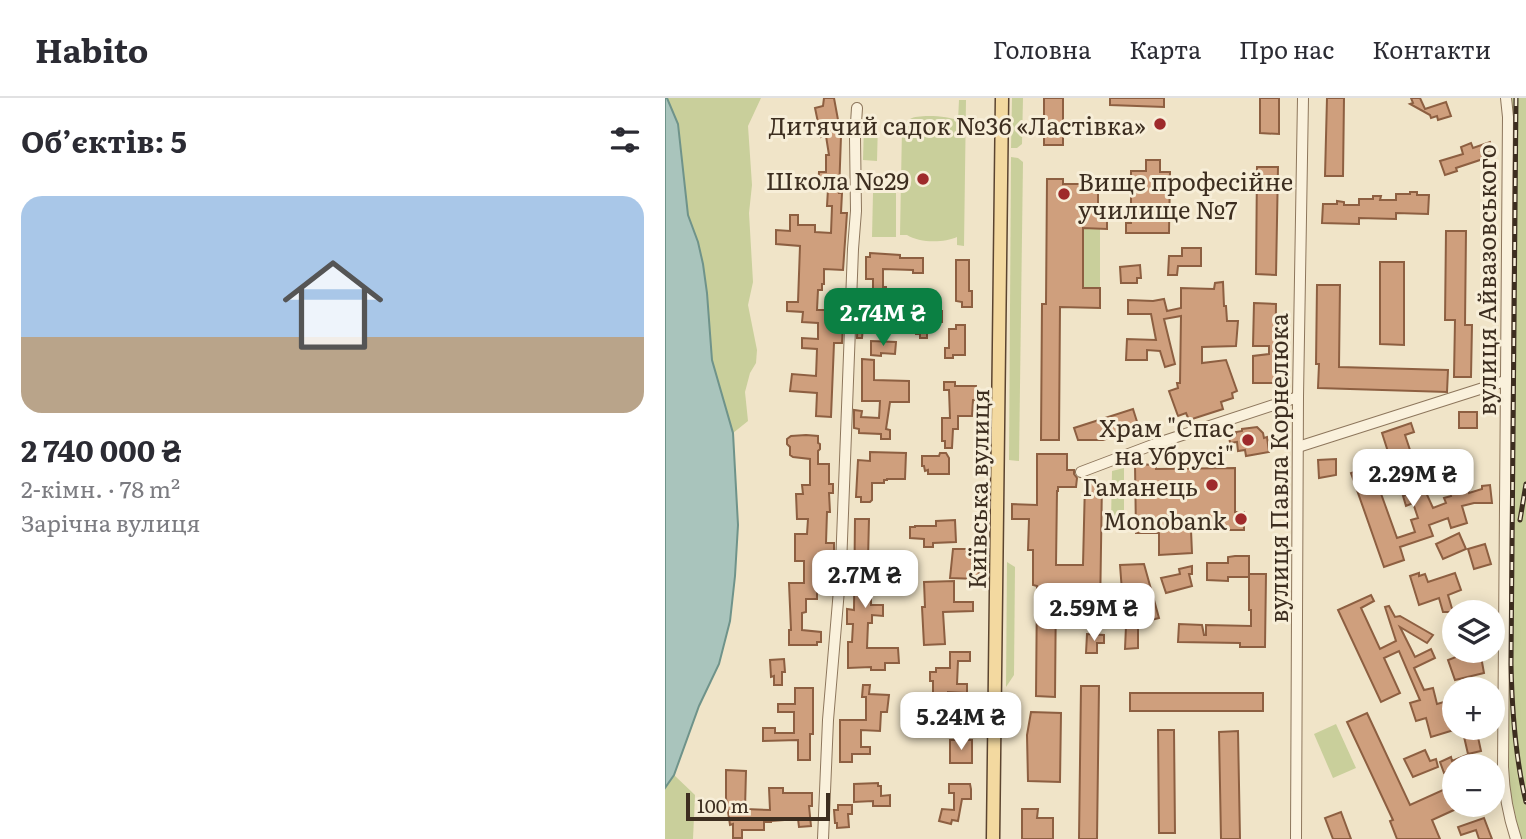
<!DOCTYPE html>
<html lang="uk">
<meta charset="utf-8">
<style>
:root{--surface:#fff;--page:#f2f2f3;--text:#2b2b33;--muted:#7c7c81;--line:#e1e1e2;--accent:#0b8043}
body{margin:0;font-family:Literata,serif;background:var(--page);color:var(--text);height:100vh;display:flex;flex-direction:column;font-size:26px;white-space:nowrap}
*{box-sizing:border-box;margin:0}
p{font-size:23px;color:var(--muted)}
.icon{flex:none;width:38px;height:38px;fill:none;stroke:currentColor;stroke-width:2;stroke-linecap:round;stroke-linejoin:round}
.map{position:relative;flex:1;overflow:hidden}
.side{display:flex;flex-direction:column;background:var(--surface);width:665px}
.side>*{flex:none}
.tools{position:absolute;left:777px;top:502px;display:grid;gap:14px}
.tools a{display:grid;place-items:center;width:63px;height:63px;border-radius:50%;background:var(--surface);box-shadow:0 4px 18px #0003;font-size:35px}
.scale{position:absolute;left:21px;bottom:18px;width:144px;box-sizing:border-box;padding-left:7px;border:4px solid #3d2e20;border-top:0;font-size:19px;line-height:24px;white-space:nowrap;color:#3d2e20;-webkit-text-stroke:5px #f7eed8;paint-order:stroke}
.price{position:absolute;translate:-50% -60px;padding:0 16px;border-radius:14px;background:#fff;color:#222;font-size:23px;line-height:46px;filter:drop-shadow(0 2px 4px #0008)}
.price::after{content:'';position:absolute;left:50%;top:42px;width:21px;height:16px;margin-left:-10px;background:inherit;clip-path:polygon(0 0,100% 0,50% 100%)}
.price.current{background:var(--accent);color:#fff}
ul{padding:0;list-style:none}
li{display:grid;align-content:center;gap:14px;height:371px;padding:0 21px}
li span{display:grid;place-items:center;height:217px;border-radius:21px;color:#555}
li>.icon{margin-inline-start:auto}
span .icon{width:126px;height:126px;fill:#fffc;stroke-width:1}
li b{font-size:30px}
h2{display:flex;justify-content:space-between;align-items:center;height:84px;padding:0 21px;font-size:30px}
header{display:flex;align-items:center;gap:42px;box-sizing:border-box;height:98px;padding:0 35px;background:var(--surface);border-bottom:2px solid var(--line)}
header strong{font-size:33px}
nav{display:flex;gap:38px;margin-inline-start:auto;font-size:24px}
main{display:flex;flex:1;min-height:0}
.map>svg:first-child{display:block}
</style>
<header>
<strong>Habito</strong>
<nav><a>Головна</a><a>Карта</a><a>Про нас</a><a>Контакти</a></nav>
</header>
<main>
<section class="side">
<h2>Об’єктів: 5<svg class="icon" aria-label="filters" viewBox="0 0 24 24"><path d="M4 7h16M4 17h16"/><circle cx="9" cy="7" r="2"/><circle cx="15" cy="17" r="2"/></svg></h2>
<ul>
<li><span style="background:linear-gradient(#a9c7e8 65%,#b9a48a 0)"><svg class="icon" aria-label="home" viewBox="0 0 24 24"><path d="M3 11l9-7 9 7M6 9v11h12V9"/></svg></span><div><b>2 740 000 ₴</b><p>2-кімн. · 78 m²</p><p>Зарічна вулиця</p></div></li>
</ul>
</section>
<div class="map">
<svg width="861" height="741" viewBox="0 0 861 741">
<rect width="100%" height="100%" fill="#f0e4c8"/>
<!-- green -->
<g fill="#c9cf9b">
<polygon points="2,0 96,0 83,28 87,87 84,115 88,184 83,207 92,252 91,265 85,275 80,294 83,323 68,335 47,262 42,195 38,166 33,144 23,117 13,26"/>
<polygon points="347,0 358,0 357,46 352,50 346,50"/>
<polygon points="843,0 861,0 861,741 851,741 840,700"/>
<path d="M294 2H301L299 148 292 147V139C279 145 254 145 242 137H235L237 30C240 26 240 24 245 21 254 16 285 18 293 23Z"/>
<polygon points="199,25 213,25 212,63 198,62"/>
<polygon points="346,59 353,60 358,64 354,363 344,362"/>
<polygon points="208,95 231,95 231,139 207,139"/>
<polygon points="418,130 435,131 435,190 418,190"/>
<polygon points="459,370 459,423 446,423 447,373"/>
<polygon points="342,464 350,469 349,577 341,589"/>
<polygon points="671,626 691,670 668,680 649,636"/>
<polygon points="9,677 30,697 28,741 0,741 0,690"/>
</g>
<!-- water -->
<polygon fill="#a9c4bc" stroke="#6f938a" stroke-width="2" points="0,0 2,0 13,26 23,117 33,144 38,166 42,195 47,262 68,335 73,427 70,478 65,523 54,566 34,608 9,677 0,690"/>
<!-- building -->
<g fill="#cf9f7d" stroke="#8d5f41" stroke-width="2">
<polygon points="159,0 169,0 176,38 174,95 177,95 176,115 182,115 178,172 159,171 159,186 157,186 157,192 153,192 152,212 163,212 163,225 178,226 177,245 169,245 166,319 151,318 152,295 125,293 127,276 151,278 152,251 137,250 137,240 153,241 153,225 137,224 138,214 122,213 122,204 133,204 135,148 111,146 111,132 125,133 125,117 133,117 133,127 150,127 150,134 166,135 167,108 162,108 163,91 153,91 154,74 161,74 161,57 164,57 161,38 156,39 150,10 158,8"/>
<rect x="379" y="0" width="19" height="47"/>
<polygon points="445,0 499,0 499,9 445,7"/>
<polygon points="595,0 614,0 614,36 595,35"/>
<polygon points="662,0 679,0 678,78 660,78"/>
<polygon points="746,0 755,0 760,11 781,4 786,18 773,22 772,18 766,20 765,17 745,6 748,5"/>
<polygon points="825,44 827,52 816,54 818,61 791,70 792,73 780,77 775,63 798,56 796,49 806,45 808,50"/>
<polygon points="481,62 495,62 495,74 505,74 504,135 461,135 461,125 466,125 466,73 481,73"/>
<polygon points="592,69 613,69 611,177 591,176"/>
<polygon points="382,81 398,81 398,86 433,86 433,121 442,121 442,131 418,130 418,190 435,190 435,210 395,209 394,342 376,342 377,206 381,206"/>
<polygon points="745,94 752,94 752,97 764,97 763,116 731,115 731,121 694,120 694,126 657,125 658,106 672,106 672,103 679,104 679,107 694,107 694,101 708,101 708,98 716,98 715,102 731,102 731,96 745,96"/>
<polygon points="781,133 801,133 800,227 807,227 806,279 789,279 790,222 780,222"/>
<polygon points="517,150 536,150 536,168 513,168 512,177 503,177 504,158 517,158"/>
<polygon points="205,155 235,157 235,160 258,160 258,175 248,175 248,172 218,171 218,189 221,189 221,201 228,201 227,228 216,227 217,208 200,208 197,240 192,240 194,196 208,195 208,181 201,181 201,159 205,159"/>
<polygon points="291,162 304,162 304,193 307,193 307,209 297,209 297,204 291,203"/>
<polygon points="715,164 739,164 739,247 715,246"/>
<polygon points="475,167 476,180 472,180 472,185 456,185 455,169"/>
<polygon points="558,184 559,208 561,208 562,223 573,223 571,248 537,249 537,265 561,262 572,293 567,295 568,300 556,304 558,311 524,322 521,315 513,318 504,293 513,290 512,285 515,285 516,218 499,221 510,266 500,269 495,253 482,252 482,262 461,262 462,241 491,242 486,216 463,216 463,202 488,203 499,201 502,213 516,210 516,190 549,191 550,185"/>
<polygon points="652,187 675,187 674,269 783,272 782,294 653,290 654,266 651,266"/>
<polygon points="589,205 611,206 610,285 588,285 588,258 604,256 604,248 588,248"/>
<polygon points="255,213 277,213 277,224 262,224 262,240 255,240 255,236 251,236 251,225 255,226"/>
<polygon points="291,227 300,227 300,257 288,257 288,260 280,260 280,250 284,250 284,231 291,231"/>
<polygon points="206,243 231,244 230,256 216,255 216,258 206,257"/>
<polygon points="197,261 209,262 209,282 244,283 244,304 225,304 221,331 225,332 225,341 216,341 216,336 194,335 194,331 189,330 189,312 197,313 196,319 214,320 215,303 197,303"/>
<polygon points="279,284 290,284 290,288 311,288 311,302 308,302 307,318 293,318 293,331 288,331 287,350 280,350 280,343 277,343 277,320 285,320 284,292 279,292"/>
<polygon points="468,311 474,330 438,342 413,342 409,330"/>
<rect x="794" y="314" width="18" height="16"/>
<polygon points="746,325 749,334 740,337 746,355 729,360 729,358 725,360 717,335"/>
<polygon points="592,329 598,335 599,340 602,339 604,354 581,358 580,352 573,353 572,344 565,345 564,337 571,336 571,334 577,333 577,331"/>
<polygon points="141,337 153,338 153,345 155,346 155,351 153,353 153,366 164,366 164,386 168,386 168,395 164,395 165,414 162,414 161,445 169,445 169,453 165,453 165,476 152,476 152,501 141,501 141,514 137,515 137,532 156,534 156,544 152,544 152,547 124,547 124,532 126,532 124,485 139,485 139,463 130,463 130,436 142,436 143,421 132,421 131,396 138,396 137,387 145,387 145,361 128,359 125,357 125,349 122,346 122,341 126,338"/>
<polygon points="205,354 241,355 240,381 222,381 222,382 219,382 219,385 207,385 207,402 205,404 196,404 196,399 191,399 193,362 205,363"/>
<polygon points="275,355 281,355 284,360 284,376 263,376 263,372 260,373 259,368 257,368 257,358 274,358"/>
<polygon points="372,356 402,356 402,372 409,372 409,376 412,380 411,389 393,389 393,393 392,393 391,467 418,467 420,384 437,384 435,515 418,514 418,488 391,488 390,599 371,598 372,488 368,487 368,452 363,452 364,421 347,421 347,406 372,407"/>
<polygon points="671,361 671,377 654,380 653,362"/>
<polygon points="470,366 491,367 491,371 570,370 570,414 579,414 579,432 526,432 527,455 494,457 494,435 471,435"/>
<polygon points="706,368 732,440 750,434 746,422 753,420 748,405 741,408 738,398 741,397 733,376 746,371 751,382 769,376 772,384 758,388 768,410 781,405 779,400 786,398 781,379 796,375 797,381 800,380 804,395 817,391 817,388 825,387 827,405 809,405 797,408 802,425 786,430 783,420 764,427 768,438 735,449 739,462 719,469 686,375"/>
<polygon points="190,421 204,421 203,462 207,462 207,472 202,472 202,495 206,495 206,507 218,507 218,518 207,517 207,525 203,525 202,550 233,550 234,565 220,565 220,572 206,572 206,569 183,570 183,544 187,544 188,526 182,526 182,511 189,512"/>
<polygon points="290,422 291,444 268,445 268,449 259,449 259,441 245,440 245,429 250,429 250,428 271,428 271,423"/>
<polygon points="794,435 801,451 778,461 771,446"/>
<polygon points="820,446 826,466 809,471 803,451"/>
<polygon points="288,451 308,451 307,473 314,473 313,481 285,480"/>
<polygon points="570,458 584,458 584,479 563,479 563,483 542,482 542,465 563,465 563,459"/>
<polygon points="479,466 494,520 486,522 476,491 475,491 474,505 461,505 461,491 457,493 455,467"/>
<polygon points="527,468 527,476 524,476 527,488 501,495 496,480 515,476 514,471"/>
<polygon points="754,475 754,478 760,476 763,484 790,475 796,492 783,497 788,514 778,514 774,500 754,507 745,478"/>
<polygon points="584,476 601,476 600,549 575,549 575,545 513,544 514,526 537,527 539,537 541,537 541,527 586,528 586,512 584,512"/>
<polygon points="289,483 289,504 308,504 308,513 278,514 280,546 259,547 257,509 260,509 259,484"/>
<polygon points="706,497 709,503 696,510 715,551 731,543 720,509 724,508 730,519 735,518 768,537 762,545 735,529 750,559 766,551 770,560 749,570 759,592 768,590 772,606 789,601 789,632 766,639 761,620 751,623 745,605 755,602 734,553 719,560 735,595 716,604 673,512"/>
<polygon points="461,528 473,529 473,550 460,551"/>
<polygon points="422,536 439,537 439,545 432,545 432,555 421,555"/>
<polygon points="800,553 815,553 819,575 790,582 783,562 796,557 796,554"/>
<polygon points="285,554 305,554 305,563 293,563 292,586 302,586 302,595 283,594 283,599 281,599 281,604 270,604 270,599 268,599 268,583 265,583 265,574 271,574 271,570 285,570"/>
<polygon points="119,561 120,574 117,574 117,587 109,587 109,578 106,579 105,562"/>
<polygon points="198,587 205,587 204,596 224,597 222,614 216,614 215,633 196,632 196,649 205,649 205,656 187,656 187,664 175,664 175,622 201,622 201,599 197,599"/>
<polygon points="416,588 434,588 432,741 414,741"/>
<polygon points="130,590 148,590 148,636 145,636 145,662 133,662 133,642 98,643 98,630 110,630 110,635 129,635 129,614 113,614 113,606 130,606"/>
<rect x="465" y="595" width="133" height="18"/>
<polygon points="366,614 396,615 395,684 363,683 362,637"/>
<polygon points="702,615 745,707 789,687 789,712 767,722 775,741 732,741 725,723 728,722 682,624"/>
<polygon points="797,630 811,630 816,653 803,656"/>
<polygon points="493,632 509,632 510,735 494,735"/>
<polygon points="573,633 575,741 556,741 554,634"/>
<rect x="285" y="642" width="22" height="23"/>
<polygon points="760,652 765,663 771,661 773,669 748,679 739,661"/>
<polygon points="804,656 807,664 795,668 789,668 789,671 779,675 775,664 786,659 787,663"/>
<polygon points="61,672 81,673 80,711 105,712 104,690 118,690 118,695 147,695 147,708 144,708 146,728 134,729 133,721 106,723 106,724 99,724 99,732 77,732 77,740 68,740 68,726 65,727 61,700"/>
<polygon points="213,685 213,688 216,688 216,698 225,697 225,708 208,708 208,703 189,704 189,686"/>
<polygon points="284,686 305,686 306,691 306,701 297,701 293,723 287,722 286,726 274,723 277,711 289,712 289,695 284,695"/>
<polygon points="173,707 187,707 187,716 183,716 184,729 172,730 172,725 170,725 169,712 173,712"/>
<polygon points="357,711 373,711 372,720 388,720 388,741 357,741"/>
<polygon points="676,714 686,741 668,741 660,720"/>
<polygon points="819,720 827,741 814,741 811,732 796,737 793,729"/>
</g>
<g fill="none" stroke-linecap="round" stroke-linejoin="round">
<!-- minor casing -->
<g stroke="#8d765c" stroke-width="12">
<g id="minor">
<path d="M841 0 843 19 838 669C839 694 843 717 851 741"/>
<polyline points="633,349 840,283"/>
<polyline points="416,374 490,346 633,299"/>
<polyline points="158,741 163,622 176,468 188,151 191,113 190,40 192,10"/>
<polyline points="631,741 633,299 638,0"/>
</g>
</g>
<!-- major casing -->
<g stroke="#5b4430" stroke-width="15">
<polyline id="major" points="328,741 337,0"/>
</g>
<!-- minor -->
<use href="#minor" stroke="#faf1dc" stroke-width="10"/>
<!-- major -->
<use href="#major" stroke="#f3d9a0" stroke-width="12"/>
<!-- rail casing -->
<g stroke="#3d2e20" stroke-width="5">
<g id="rail">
<path d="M851 0 846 566C847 613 850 659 861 704"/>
<polyline points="855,422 861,386"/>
</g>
</g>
<!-- rail -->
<use href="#rail" stroke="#f7eed8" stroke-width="2.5" stroke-dasharray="8" stroke-linecap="butt"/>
</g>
<!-- markers -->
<g fill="#9e2a2b" stroke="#f7eed8" stroke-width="2.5">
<circle cx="495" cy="26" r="7"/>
<circle cx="258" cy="81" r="7"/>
<circle cx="399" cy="96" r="7"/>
<circle cx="583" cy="342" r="7"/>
<circle cx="547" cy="387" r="7"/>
<circle cx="576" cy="421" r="7"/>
</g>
<g text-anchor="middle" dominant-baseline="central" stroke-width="6" stroke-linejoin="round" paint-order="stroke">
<!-- poi labels -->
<g font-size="24" fill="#3d2e20" stroke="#f7eed8" text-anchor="end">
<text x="481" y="26">Дитячий садок №36 «Ластівка»</text>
<text x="244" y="81">Школа №29</text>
<text x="413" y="82" text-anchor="start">Вище професійне<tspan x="413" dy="28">училище №7</tspan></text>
<text x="569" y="328">Храм "Спас<tspan x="569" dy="28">на Убрусі"</tspan></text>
<text x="533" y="387">Гаманець</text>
<text x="562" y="421">Monobank</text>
</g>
<!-- street labels -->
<g font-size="24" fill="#3d2e20" stroke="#f7eed8">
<text transform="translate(820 182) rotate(-90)">вулиця Айвазовського</text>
<text transform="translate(612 370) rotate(-90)">вулиця Павла Корнелюка</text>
<text transform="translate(312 391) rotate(-89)">Київська вулиця</text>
</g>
</g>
</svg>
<div class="tools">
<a><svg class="icon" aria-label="layers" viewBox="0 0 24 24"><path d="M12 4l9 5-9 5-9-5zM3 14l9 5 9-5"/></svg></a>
<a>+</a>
<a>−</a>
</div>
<div class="scale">100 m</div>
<b class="price current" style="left:218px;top:250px">2.74M ₴</b>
<b class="price" style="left:748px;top:411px">2.29M ₴</b>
<b class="price" style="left:200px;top:512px">2.7M ₴</b>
<b class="price" style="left:429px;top:545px">2.59M ₴</b>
<b class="price" style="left:296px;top:654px">5.24M ₴</b>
</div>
</main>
